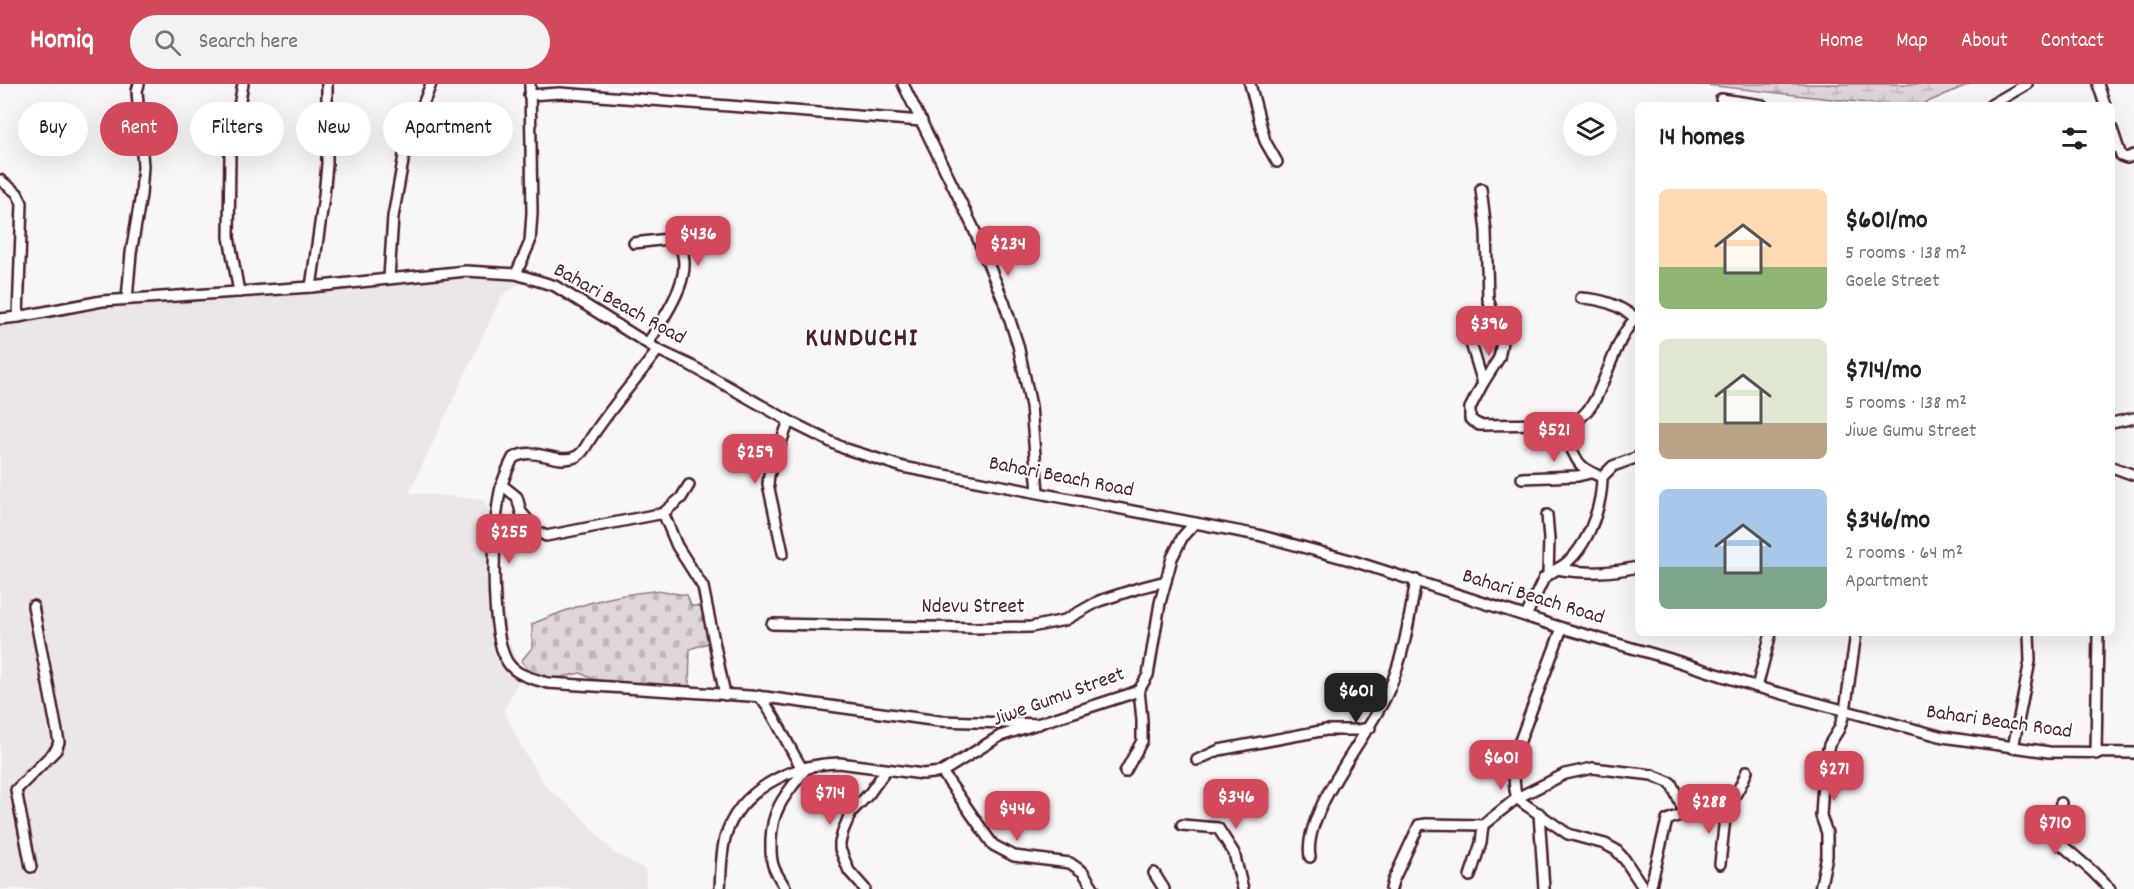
<!DOCTYPE html>
<meta charset="utf-8">
<style>
:root{--surface:#fff;--page:#f2f2f2;--text:#202124;--muted:#757577;--accent:#d1495b}
body{margin:0;font-family:Dekko,sans-serif;background:var(--page);color:var(--text);height:100vh;display:flex;flex-direction:column;font-size:22px;white-space:nowrap}
*{box-sizing:border-box;margin:0}
p{font-size:20px;color:var(--muted)}
.icon{flex:none;width:33px;height:33px;fill:none;stroke:currentColor;stroke-width:2;stroke-linecap:round;stroke-linejoin:round}
.map{position:relative;flex:1;overflow:hidden}
.details{position:absolute;left:1635px;top:18px;width:480px;height:534px;display:flex;flex-direction:column;background:var(--surface);border-radius:9px;box-shadow:0 6px 24px #0002}
.details>*{flex:none}
.banner{position:absolute;left:18px;top:18px;width:570px;height:54px;display:flex;gap:12px}
.controls{position:absolute;left:1563px;top:18px;display:grid;gap:12px}
.controls a{display:grid;place-items:center;width:54px;height:54px;border-radius:50%;background:var(--surface);box-shadow:0 6px 24px #0002;font-size:30px}
.price{position:absolute;translate:-50% -51px;padding:0 14px;border-radius:12px;background:var(--accent);color:#fff;font-size:20px;line-height:39px;filter:drop-shadow(0 2px 3px #0008)}
.price::after{content:'';position:absolute;left:50%;top:36px;width:18px;height:14px;margin-left:-9px;background:inherit;clip-path:polygon(0 0,100% 0,50% 100%)}
.price.selected{background:#222;color:#fff}
ul{padding:0;list-style:none}
li{display:flex;align-items:center;gap:18px;height:150px;padding:0 24px}
li span{display:grid;place-items:center;flex:none;width:168px;height:120px;border-radius:9px;color:#555}
li>.icon{margin-inline-start:auto}
span .icon{width:72px;height:72px;fill:#fffc;stroke-width:1}
li b{font-size:26px}
h2{display:flex;justify-content:space-between;align-items:center;height:72px;padding:0 24px;font-size:26px}
.pill{padding:0 21px;border-radius:27px;background:var(--surface);box-shadow:0 6px 24px #0002;font-size:21px;line-height:54px}
.pill.selected{background:var(--accent);color:#fff}
header{display:flex;align-items:center;gap:36px;box-sizing:border-box;height:84px;padding:0 30px;background:var(--accent);color:#fff}
header strong{font-size:28px}
nav{display:flex;gap:33px;margin-inline-start:auto;font-size:21px}
.search{width:420px;height:54px;background:var(--page);display:flex;align-items:center;gap:15px;box-sizing:border-box;padding:0 21px;border-radius:33px;color:var(--muted);font-size:22px}
.map>svg:first-child{display:block}
</style>
<header>
<strong>Homiq</strong>
<div class="search"><svg class="icon" aria-label="search" viewBox="0 0 24 24"><circle cx="10" cy="10" r="6"/><path d="M15 15l6 6"/></svg>Search here</div>
<nav><a>Home</a><a>Map</a><a>About</a><a>Contact</a></nav>
</header>
<div class="map">
<svg width="2134" height="805" viewBox="0 0 2134 805">
<defs>
<pattern id="wetland-marsh" width="20" height="14" patternUnits="userSpaceOnUse" patternTransform="scale(1.5)"><rect width="20" height="14" fill="#ded6d9"/><path d="M1 5h8M5 5V1M11 12h8M15 12V8" fill="none" stroke="#c0b7ba"/></pattern>
<pattern id="cemetery-stones" width="16" height="16" patternUnits="userSpaceOnUse" patternTransform="scale(1.5)"><rect width="16" height="16" fill="#ded6d9"/><path d="M2 7V4a2 2 0 0 1 4 0v3zM10 15v-3a2 2 0 0 1 4 0v3z" fill="#c0b7ba"/></pattern>
</defs>
<rect width="100%" height="100%" fill="#f8f6f7"/>
<filter id="ink" filterUnits="userSpaceOnUse"><feTurbulence type="fractalNoise" baseFrequency=".0167" numOctaves="2"/><feDisplacementMap in="SourceGraphic" scale="12" xChannelSelector="R" yChannelSelector="G"/><feConvolveMatrix kernelMatrix="1 2 1 2 8 2 1 2 1" color-interpolation-filters="sRGB"/></filter>
<g filter="url(#ink)">
<!-- built -->
<polygon fill="#ebe6e8" points="466,187 531,193 502,211 409,409 484,415 498,452 507,551 521,591 504,627 522,664 546,703 578,729 614,769 645,785 646,805 0,805 0,235 102,217"/>
<!-- wetland -->
<polygon fill="url(#wetland-marsh)" stroke="#947a82" stroke-width="1.5" points="1697,0 1969,0 1921,21 1885,21"/>
<!-- cemetery -->
<path fill="url(#cemetery-stones)" stroke="#947a82" stroke-width="1.5" d="M655 507 687 511 691 522H703L708 559 690 565 689 603 594 596 581 589 551 595 531 588 521 577 532 564V540C574 522 609 511 655 507Z"/>
<g fill="none" stroke-linecap="round" stroke-linejoin="round">
<!-- minor casing -->
<g stroke="#4a1f2b" stroke-width="14">
<g id="minor">
<polyline points="903,0 973,143 1004,218 1018,261 1031,322 1038,408"/>
<polyline points="1250,0 1265,57 1277,78"/>
<polyline points="2098,0 2105,21"/>
<polyline points="529,11 560,9 922,37"/>
<polyline points="1721,15 1762,21"/>
<polyline points="1991,21 2027,0"/>
<polyline points="2112,45 2121,72 2127,74 2134,71"/>
<polyline points="0,96 17,109 22,119 18,233"/>
<path d="M1481 105 1486 147 1488 215 1502 258 1499 274 1483 299 1470 324V335L1479 341 1550 340C1569 342 1569 369 1581 381 1587 387 1594 390 1602 393"/>
<path d="M634 159 668 155 676 157C700 186 664 233 648 259"/>
<polyline points="516,190 530,158 532,129 530,0"/>
<polyline points="389,194 393,133 405,66 431,0"/>
<polyline points="311,203 324,112 327,80 327,0"/>
<polyline points="239,208 229,153 230,71 243,0"/>
<path d="M1581 214C1603 215 1618 221 1636 234"/>
<polyline points="127,215 131,169 141,111 143,82 137,7 139,0"/>
<polyline points="0,235 18,233 102,217 311,203 466,187 516,190 555,202 658,266 690,281 789,337 843,364 903,383 1258,451 1350,476 1562,544 1667,574 1757,603 1943,653 2049,668 2134,669"/>
<polyline points="1470,256 1483,299"/>
<path d="M658 266C637 294 613 321 593 351 587 359 583 372 572 374 552 379 535 362 513 374 509 382 505 391 502 400 492 431 489 552 508 579 517 592 534 595 548 599L765 613 939 637 1039 640"/>
<polyline points="2112,339 2134,334"/>
<path d="M1564 349C1573 340 1587 330 1593 319 1605 300 1619 245 1638 233"/>
<polyline points="2112,383 2134,391"/>
<polyline points="1522,394 1578,392 1590,389"/>
<polyline points="502,401 517,413 521,428 538,448 546,452 659,430 664,431 677,462 703,503 725,611"/>
<polyline points="662,430 681,414 689,401"/>
<polyline points="1547,431 1549,455 1548,490"/>
<polyline points="783,469 768,400 769,391 789,337"/>
<path d="M1557 485C1586 470 1602 424 1602 393L1613 382 1638 373"/>
<path d="M1526 532 1544 494 1557 485C1587 490 1609 489 1638 483"/>
<polyline points="772,540 976,544 1031,543 1065,536 1099,517 1139,504 1166,497"/>
<polyline points="1562,544 1518,662 1514,693 1515,706 1517,714 1523,719 1568,750 1605,760 1616,766 1625,776 1644,805"/>
<polyline points="1757,603 1771,549"/>
<path d="M759 612C778 634 786 660 802 684H809"/>
<polyline points="2013,664 2030,577 2029,549"/>
<polyline points="2096,670 2098,549"/>
<polyline points="1197,676 1219,666 1326,646 1357,646 1370,644"/>
<polyline points="942,688 993,761 1014,772 1070,779 1083,788 1094,805"/>
<polyline points="1125,688 1142,657 1142,636 1139,606"/>
<polyline points="2061,719 2055,747 2055,755 2092,787 2110,805"/>
<polyline points="1539,729 1544,805"/>
<polyline points="1182,741 1218,744 1234,769 1243,805"/>
<path d="M1310 773C1302 728 1369 652 1388 608 1404 573 1409 535 1416 496"/>
<polyline points="1720,780 1726,724"/>
<polyline points="31,783 16,706 56,666 59,658 33,522"/>
<polyline points="1154,789 1164,805"/>
<polyline points="1470,792 1481,759 1483,741"/>
<path d="M720 805C721 788 721 770 725 754 738 706 792 680 839 679L923 690 942 688 1000 652 1130 610 1139 606 1148 591 1160 519 1172 474 1183 452 1195 439"/>
<path d="M786 805C782 798 777 791 774 784 770 775 771 766 771 756 772 724 786 710 805 686"/>
<polyline points="865,805 849,787 840,765 840,759 843,747 851,728 869,710 886,686"/>
<polyline points="1391,805 1393,797 1419,741 1426,740 1483,741 1517,714 1565,690 1593,684 1652,691 1671,699 1685,729"/>
<path d="M1650 805 1667 736 1685 729C1720 741 1736 715 1747 687"/>
<polyline points="1820,805 1827,772 1827,749 1821,732 1824,682 1829,661 1839,645 1845,627 1856,549"/>
</g>
</g>
<!-- minor -->
<use href="#minor" stroke="#fff" stroke-width="9"/>
</g>
</g>
<g text-anchor="middle" dominant-baseline="central" stroke-width="4.5" stroke-linejoin="round" paint-order="stroke">
<!-- street labels -->
<g font-size="21" fill="#4a1f2b" stroke="#fff">
<text transform="translate(619 221) rotate(29)">Bahari Beach Road</text>
<text transform="translate(1061 394) rotate(11)">Bahari Beach Road</text>
<text transform="translate(1533 514) rotate(17)">Bahari Beach Road</text>
<text x="973" y="524">Ndevu Street</text>
<text transform="translate(1059 614) rotate(-20)">Jiwe Gumu Street</text>
<text transform="translate(1999 639) rotate(8)">Bahari Beach Road</text>
</g>
<!-- district labels -->
<g font-size="27" font-weight="bold" letter-spacing="1.5" fill="#4a1f2b" stroke="#fff">
<text x="862" y="255">KUNDUCHI</text>
</g>
</g>
</svg>
<div class="controls">
<a><svg class="icon" aria-label="layers" viewBox="0 0 24 24"><path d="M12 4l9 5-9 5-9-5zM3 14l9 5 9-5"/></svg></a>
</div>
<b class="price" style="left:698px;top:183px">$436</b>
<b class="price" style="left:1008px;top:193px">$234</b>
<b class="price" style="left:1489px;top:273px">$396</b>
<b class="price" style="left:1554px;top:379px">$521</b>
<b class="price" style="left:755px;top:401px">$259</b>
<b class="price" style="left:509px;top:481px">$255</b>
<b class="price selected" style="left:1356px;top:640px">$601</b>
<b class="price" style="left:1501px;top:707px">$601</b>
<b class="price" style="left:1834px;top:718px">$271</b>
<b class="price" style="left:830px;top:742px">$714</b>
<b class="price" style="left:1236px;top:746px">$346</b>
<b class="price" style="left:1709px;top:751px">$288</b>
<b class="price" style="left:1017px;top:758px">$446</b>
<b class="price" style="left:2055px;top:772px">$710</b>
<div class="banner">
<a class="pill">Buy</a>
<a class="pill selected">Rent</a>
<a class="pill">Filters</a>
<a class="pill">New</a>
<a class="pill">Apartment</a>
</div>
<section class="details">
<h2>14 homes<svg class="icon" aria-label="filters" viewBox="0 0 24 24"><path d="M4 7h16M4 17h16"/><circle cx="9" cy="7" r="2"/><circle cx="15" cy="17" r="2"/></svg></h2>
<ul>
<li><span style="background:linear-gradient(#ffd9b3 65%,#8fb573 0)"><svg class="icon" aria-label="home" viewBox="0 0 24 24"><path d="M3 11l9-7 9 7M6 9v11h12V9"/></svg></span><div><b>$601/mo</b><p>5 rooms · 138 m²</p><p>Goele Street</p></div></li>
<li><span style="background:linear-gradient(#dfe7d0 70%,#b9a48a 0)"><svg class="icon" aria-label="home" viewBox="0 0 24 24"><path d="M3 11l9-7 9 7M6 9v11h12V9"/></svg></span><div><b>$714/mo</b><p>5 rooms · 138 m²</p><p>Jiwe Gumu Street</p></div></li>
<li><span style="background:linear-gradient(#a9c7e8 65%,#7fa58c 0)"><svg class="icon" aria-label="home" viewBox="0 0 24 24"><path d="M3 11l9-7 9 7M6 9v11h12V9"/></svg></span><div><b>$346/mo</b><p>2 rooms · 64 m²</p><p>Apartment</p></div></li>
</ul>
</section>
</div>
